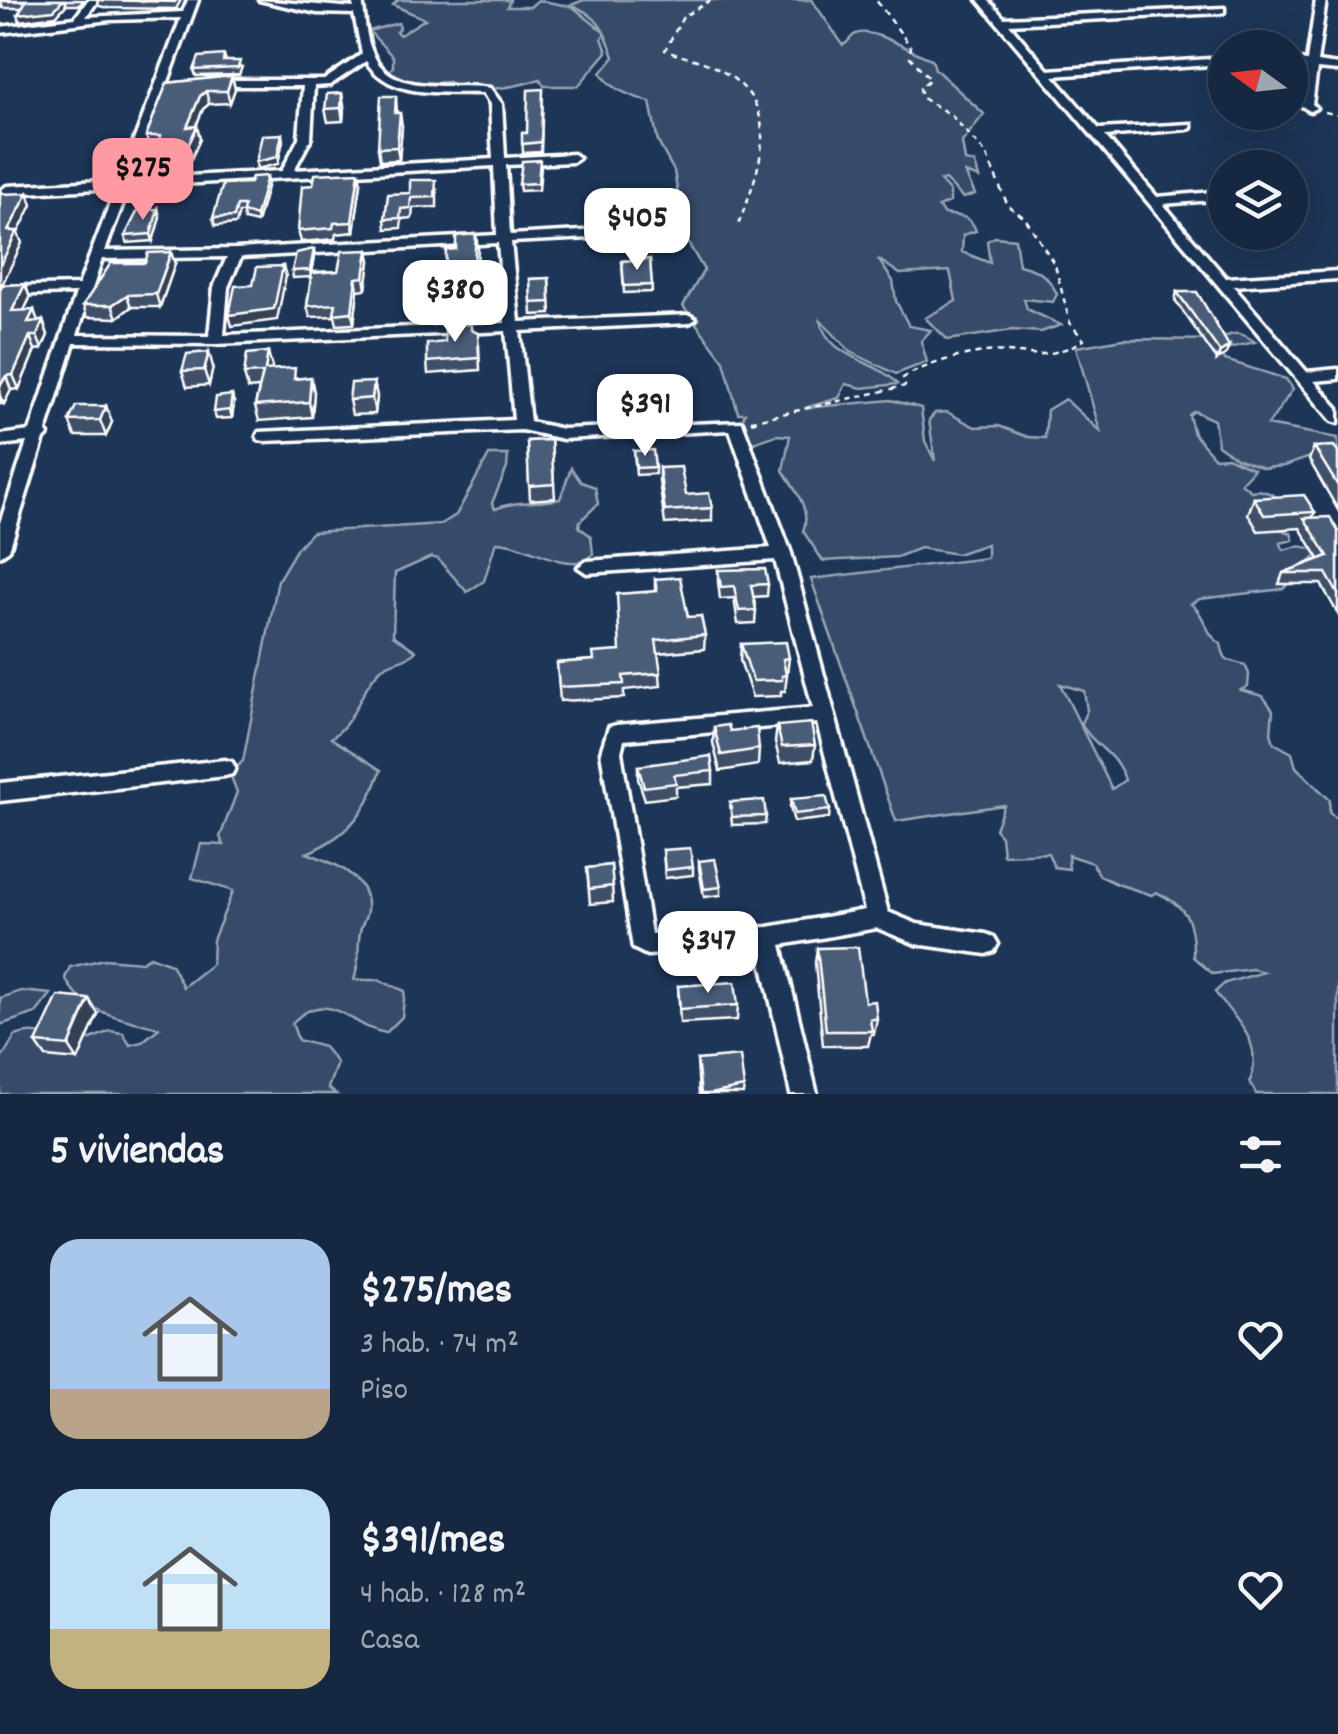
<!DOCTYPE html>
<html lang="es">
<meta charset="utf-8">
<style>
:root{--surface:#162841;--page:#23344c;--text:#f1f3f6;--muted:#9ea6b1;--line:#35445a;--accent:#ff9aa2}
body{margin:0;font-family:Dekko,sans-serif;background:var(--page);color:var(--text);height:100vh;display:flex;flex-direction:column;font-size:38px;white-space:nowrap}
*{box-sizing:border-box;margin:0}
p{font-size:32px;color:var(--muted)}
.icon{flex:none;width:55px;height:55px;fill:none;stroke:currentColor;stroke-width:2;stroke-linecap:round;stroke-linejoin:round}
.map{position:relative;height:1094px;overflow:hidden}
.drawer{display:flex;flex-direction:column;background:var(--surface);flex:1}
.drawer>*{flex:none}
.needle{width:65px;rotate:285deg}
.controls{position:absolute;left:1208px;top:30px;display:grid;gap:20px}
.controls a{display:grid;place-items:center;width:100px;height:100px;border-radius:50%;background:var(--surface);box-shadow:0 10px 40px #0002,0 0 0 2px var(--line);font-size:50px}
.price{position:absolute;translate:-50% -85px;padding:0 22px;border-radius:20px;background:#fff;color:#222;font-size:32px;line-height:65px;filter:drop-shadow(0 2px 5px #0008)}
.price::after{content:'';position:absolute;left:50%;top:60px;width:30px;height:22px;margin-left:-15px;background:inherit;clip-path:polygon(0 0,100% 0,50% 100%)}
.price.selected{background:var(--accent);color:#111}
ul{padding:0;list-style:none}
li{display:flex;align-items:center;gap:30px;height:250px;padding:0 50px}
li span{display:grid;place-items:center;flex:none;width:280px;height:200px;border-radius:30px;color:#555}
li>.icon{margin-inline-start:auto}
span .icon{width:120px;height:120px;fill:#fffc;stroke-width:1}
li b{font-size:42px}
h2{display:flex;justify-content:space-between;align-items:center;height:120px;padding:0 50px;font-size:42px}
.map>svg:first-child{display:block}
</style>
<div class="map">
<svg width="1338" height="1094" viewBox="0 0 1338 1094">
<rect width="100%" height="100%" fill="#1d3557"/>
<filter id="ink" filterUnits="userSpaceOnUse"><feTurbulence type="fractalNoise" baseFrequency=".01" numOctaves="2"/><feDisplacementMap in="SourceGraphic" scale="20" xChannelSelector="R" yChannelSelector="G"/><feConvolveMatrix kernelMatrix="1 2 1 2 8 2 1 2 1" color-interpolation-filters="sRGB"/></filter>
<g filter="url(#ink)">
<!-- green -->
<g fill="#364b69" stroke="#9aa5b4" stroke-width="2.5" fill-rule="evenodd">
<path d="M398 0H510L507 7H530L538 0 573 7 605 33 602 38 607 52 578 86H544L540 79C516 87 471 96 449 82L389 85 392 77 387 73 393 67V57L369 31 398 23 400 27 396 32 400 35 425 19 393 5Z"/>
<path d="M584 0H812L843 45C848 43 850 38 854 35 869 24 914 54 932 59L935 69 984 114 962 142 965 161 975 163 979 178 965 173 975 194 963 198 945 180 940 181 950 192V202L938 207 944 214C959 216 971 215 976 231L963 235 962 252 990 263 987 241 995 237 1015 239 1019 265C1039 270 1048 275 1057 294L1053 302 1024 299 1027 309 1061 325 1041 332 1012 330 948 340 925 318 956 301 950 271 900 274 878 259 893 281 896 301 909 326 931 330 921 341 927 362 896 374 851 352 820 320C829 359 875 359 898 384L862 388 846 384 839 398 805 408 891 400 921 408 925 441 935 461 929 420 935 413 947 412 975 427 999 426 1028 437 1045 438 1047 410 1065 399 1100 431 1076 347 1123 339 1220 340C1234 331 1242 332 1255 342L1221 350 1225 360 1286 379 1293 389 1268 425 1338 438V465L1313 456 1284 466 1264 468 1236 458 1218 445 1214 420 1194 411 1189 415 1194 434 1215 458 1227 457 1254 469 1241 483 1251 491C1265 488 1276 496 1286 505L1276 528 1291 533 1293 540 1280 543 1284 550C1298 545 1307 545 1319 553L1283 589 1200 599 1191 604C1206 615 1205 635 1221 644 1225 664 1228 659 1245 665L1249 674 1248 686 1241 690 1263 696 1273 710 1271 733 1274 743 1292 753 1296 767 1330 800 1329 812 1338 821V1094H1256L1250 1082C1263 1040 1239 1025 1215 992L1225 983 1264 972 1252 969 1213 974 1193 957C1194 922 1188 907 1156 892L1152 895 1117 884 1100 876 1092 863 1068 855 1069 869 1054 867 1048 853 1003 855 1001 836 995 829 1004 805 896 821 811 579 987 558V544L957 554 920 548 897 557 823 561 803 531C812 509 794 489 783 470L790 436 776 435 751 444 741 423 745 413H738L724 361 683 306 704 270 685 238 674 171 658 142 650 102C632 96 611 90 601 73L614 57C605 30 598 15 571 5ZM1060 684 1084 691 1087 710 1081 723C1092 746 1117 753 1125 780L1112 789Z"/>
<path d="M489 455H508L507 468 492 503 495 509C518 500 537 504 560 499L571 468 581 482 595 487 598 504 580 521 579 527 591 536 593 554 586 561C555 568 527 543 496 542L484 581 467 592 438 559 431 557 395 573 393 635 416 651C406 662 391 660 380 670 359 690 357 721 331 738L381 770C367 812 348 836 307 853 332 862 370 876 367 910 367 918 361 924 360 932 357 949 360 964 354 980H379L405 991 402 1017 386 1033C350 1028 329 985 292 1023L298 1040 324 1047 337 1063 328 1088 336 1094H0V1061L15 1036C38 1028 49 1035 67 1049L110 1031 123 1033 130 1045 142 1042 159 1028C123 1018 84 1015 65 978L70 967 104 959 142 962 150 956 171 964 183 987 212 964 213 940 233 891 192 878 201 844 224 845 220 837 237 792 230 774 243 761 278 580 297 548 312 532 441 524 456 515Z"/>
<polygon points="21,991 51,994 36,1013 0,1025 0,998"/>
</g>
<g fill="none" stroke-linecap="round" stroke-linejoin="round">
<!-- minor casing -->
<g stroke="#fff" stroke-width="7">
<g id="minor">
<polygon points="0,0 7,0 0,6"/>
<path d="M88 0H98L86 17 183 12 188 0H198L132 179 282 171 299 138 303 86H212L206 83 212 80H324L362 54 354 14 317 13 259 0 354 8 352 0H362C365 17 365 38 373 54 392 97 453 82 490 88L502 104 505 158 573 154 579 158 573 162 506 165 510 235 671 226 678 230 671 234 511 242 519 322 689 315 696 319 689 323 520 331 530 422 563 429 742 422 791 553 888 912 917 924 986 934 994 937 998 944 994 951 986 954 916 944 877 928 781 945 817 1094H791L759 948 647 955 633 948 601 752 609 727 616 725 813 708 775 560 587 573 578 567 587 561 771 548 730 430 563 439 522 430 265 441 259 440 257 436 259 432 514 420 506 331 216 344 74 343 46 432 48 435 44 439 9 550 0 556V523L27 442 0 445V435L30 431 76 293 0 295V287L79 285 116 188 7 194 1 190 7 186 119 180 181 18 110 20 0 33V27L75 18ZM366 61C390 100 444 91 483 93L490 104 493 159 294 170 311 138 314 86 330 85ZM494 166 497 235 236 249 105 251 129 187ZM498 243 505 323 224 335 228 287 241 257ZM227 257 214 287 209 336 77 335 102 259ZM817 723 865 910 768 927 651 934 621 752 624 740Z"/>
<polygon points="978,0 988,0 1004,18 1224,8 1224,12 1220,13 1009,24 1048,70 1225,58 1225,64 1053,76 1099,129 1191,124 1191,128 1187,129 1105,136 1157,197 1225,191 1225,199 1163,204 1226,278 1338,271 1338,279 1233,286 1307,372 1338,369 1338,379 1314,381 1338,408 1338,423 1332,421"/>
<polygon points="1316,0 1326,0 1317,62 1338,65 1338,71 1317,69 1312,104 1316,108 1310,111 1300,105 1306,67 1290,65 1290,59 1307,61"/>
<polygon points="225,760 232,762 235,768 232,774 225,776 0,801 0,783"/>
</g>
</g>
<!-- path-far1 -->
<g stroke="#fff" stroke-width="2.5" stroke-dasharray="6 5" stroke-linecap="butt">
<path d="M711 0 683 17 665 50C680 57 696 58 710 65 789 101 761 165 737 228"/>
<polyline points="1325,112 1338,115"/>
<path d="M751 421 905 386 903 378C924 365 953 357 977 353 1022 346 1036 367 1084 340L1070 323 1055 265 1025 218 1008 206 986 154 951 115 922 98 920 88 930 79 910 57 911 47 876 0"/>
</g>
<!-- path -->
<polyline stroke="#fff" stroke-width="4" stroke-dasharray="10 8" stroke-linecap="butt" points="751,421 756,420"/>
<!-- minor -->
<use href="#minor" fill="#1d3557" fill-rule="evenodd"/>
</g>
<!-- wall -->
<g fill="#405068" stroke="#fff" stroke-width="2.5">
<polygon points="2,0 85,0 79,5 66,5 56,16 20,21 18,14 22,8 3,8 1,1"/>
<polygon points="97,0 181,0 176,9 108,8 99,6"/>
<polygon points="224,55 226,61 242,67 239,75 196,76 194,70"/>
<polygon points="232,76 235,89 230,103 209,104 203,109 196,126 200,139 191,159 159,160 156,149 150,149 146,136 167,83"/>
<polygon points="543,89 541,152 523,153 522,133 527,133"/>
<polygon points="396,96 397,113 402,126 399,160 380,161 378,148"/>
<polygon points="344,106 343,121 328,122 325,109"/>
<polygon points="541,167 539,190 520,191 519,184"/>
<polygon points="268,183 257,223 244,220 243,213 239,213 236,224 215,226 213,218"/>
<polygon points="361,183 354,232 336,234 335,239 301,242 298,231"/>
<polygon points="437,190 437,207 413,208 412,218 402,219 401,228 386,229 385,219 410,193"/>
<polygon points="158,209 160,217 153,241 127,243 125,236"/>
<polygon points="456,249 478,249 473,321 446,322 444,307"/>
<polygon points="368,250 370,261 366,289 358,290 354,324 337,325 335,316 310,317 307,306 311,277 293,278 292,271 315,257 312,272 338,271"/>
<polygon points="650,259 652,292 624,293 622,261"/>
<polygon points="175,264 160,307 131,307 117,318 87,317 83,305"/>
<polygon points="549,278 551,314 532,315 530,279"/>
<polygon points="25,284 30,298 24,310 38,321 43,321 48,335 42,349 35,350 19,389 11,390 4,404 0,404 0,290"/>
<polygon points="1177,292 1226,354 1217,360 1175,300"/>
<polygon points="472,331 479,345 480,370 428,374 427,362 445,342"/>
<polygon points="268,352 271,370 298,378 314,392 312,417 259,421 255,406 259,388 248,389 244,374"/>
<polygon points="213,367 209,385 187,387 182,371"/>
<polygon points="374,382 377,397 375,414 352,415 349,400"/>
<polygon points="618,382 679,398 679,406 619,408"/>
<polygon points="234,403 232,418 216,419 214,412"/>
<polygon points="106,406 112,422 106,436 75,436 69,421"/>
<polygon points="551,440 555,498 530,500 527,441"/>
<polygon points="1314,447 1338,452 1338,510 1309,460"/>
<polygon points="634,451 655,467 655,474 636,475"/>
<polygon points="659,468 686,495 712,508 712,521 665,524 659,481"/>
<polygon points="1254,498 1315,512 1312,518 1338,531 1338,614 1321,584 1279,584 1283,573 1319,559 1300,528 1258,531 1248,514"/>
<polygon points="718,570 768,584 767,596 753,597 756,610 755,623 738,624 734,598 720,599 718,582"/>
<polygon points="655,579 705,635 704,649 658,653 661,686 624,690 624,698 560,701 557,663 594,660 620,651 655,591"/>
<polygon points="741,644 789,658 785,691 781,691 781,696 752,697 740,660"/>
<polygon points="777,726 815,745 813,760 780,763 775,742"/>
<polygon points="714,727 730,731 759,749 758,765 720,771 713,743"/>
<polygon points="638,766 713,771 713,784 676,787 676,796 645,800 638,779"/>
<polygon points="791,799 830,810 829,818 794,822 790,807"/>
<polygon points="730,802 766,816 765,824 732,825"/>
<polygon points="663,850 693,867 693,875 665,878"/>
<polygon points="699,861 721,887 721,895 704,897 699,869"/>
<polygon points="611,865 613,902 590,904 587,868"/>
<polygon points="817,948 865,1002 877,1019 874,1034 871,1034 868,1046 823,1046 815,963"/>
<polygon points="678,986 738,1005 737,1020 680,1023"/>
<polygon points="98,1014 78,1060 46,1057 36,1043"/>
<polygon points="697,1060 744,1087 743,1094 699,1094"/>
</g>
<!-- shaded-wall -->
<g fill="#344155" stroke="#fff" stroke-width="2.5">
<polygon points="65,0 66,5 56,16 20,21 18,14"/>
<polygon points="232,76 235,89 230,103 227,91"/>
<polygon points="206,91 209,104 203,109 190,140 187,127 200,96"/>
<polygon points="342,93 344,106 343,121 341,108"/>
<polygon points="400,113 402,126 399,160 397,147"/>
<polygon points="197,126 200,139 191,159 188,146"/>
<polygon points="282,134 283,141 278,164 257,169 256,162"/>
<polygon points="359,172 361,183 354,232 352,222"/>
<polygon points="267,176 268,183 257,223 256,216"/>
<polygon points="28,193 32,205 18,233 22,243 3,283 0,284 0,266 8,231"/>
<polygon points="158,209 160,217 153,241 151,234"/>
<polygon points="476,234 478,249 473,321 471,306"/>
<polygon points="314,249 315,257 311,277 310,270"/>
<polygon points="368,250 370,261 366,289 364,277"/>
<polygon points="171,252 175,264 160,307 156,294"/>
<polygon points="283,266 286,276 277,320 232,326 229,315"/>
<polygon points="356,278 358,290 354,324 352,312"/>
<polygon points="25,284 30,298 17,325 12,311"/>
<polygon points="127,295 131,307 117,318 112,305"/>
<polygon points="34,310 39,324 28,322"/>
<polygon points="43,321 48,335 42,349 37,336"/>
<polygon points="30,336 35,350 19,389 13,375"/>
<polygon points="1229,346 1226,354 1217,360 1220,352"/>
<polygon points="209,352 213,367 209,385 204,370"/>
<polygon points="268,352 272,367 269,385 265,370"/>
<polygon points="6,376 11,390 4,404 0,396 0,386"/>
<polygon points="311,377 314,392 312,417 309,402"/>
<polygon points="374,382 377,397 375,414 372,398"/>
<polygon points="232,395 234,403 232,418 230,410"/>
<polygon points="106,406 112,422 106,436 100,420"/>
<polygon points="89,999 98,1014 78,1060 69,1046"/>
</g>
<!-- building -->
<g fill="#4a5d79" stroke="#fff" stroke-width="2.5">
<polygon points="2,0 63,0 54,10 18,14 26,1 1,1"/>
<polygon points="101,0 176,0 175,2"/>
<polygon points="224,55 223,61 240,61 238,68 194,70 199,57"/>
<polygon points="232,76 227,91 206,91 200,96 187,127 197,126 188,146 156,147 161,136 146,136 167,83"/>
<polygon points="543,89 541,142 522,144 522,133 527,133 528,90"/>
<polygon points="342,93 341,108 325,109 327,94"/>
<polygon points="381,96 396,96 395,113 400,113 397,147 378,148"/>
<polygon points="282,134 277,157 256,162 262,135"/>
<polygon points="540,160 538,183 519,184 522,161"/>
<polygon points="359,172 352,222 334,223 333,228 298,231 302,186 313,185 315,174"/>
<polygon points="267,176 256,216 243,212 244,206 237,206 234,217 213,218 223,184 250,183 252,177"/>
<polygon points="410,180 436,180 435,197 411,198 410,208 401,209 400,218 385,219 388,194 410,193"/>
<polygon points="28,193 8,231 17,231 0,266 0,194"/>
<polygon points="158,209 151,234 125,236 138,210"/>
<polygon points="476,234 471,306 444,307 446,250 456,249 456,236"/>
<polygon points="314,249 310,270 292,271 296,253"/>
<polygon points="368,250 364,277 356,278 352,312 334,314 336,304 307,306 312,273 338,271 342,251"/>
<polygon points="171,252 156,294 127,295 112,305 83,305 111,263 145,263 148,253"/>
<polygon points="650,259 652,285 624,286 622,261"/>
<polygon points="283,266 274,309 229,315 235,286 253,285 257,267"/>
<polygon points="549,278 550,302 531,303 530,279"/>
<polygon points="25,284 12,311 34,310 28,322 43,321 37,336 30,336 13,375 6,376 0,386 0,290 3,285"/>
<polygon points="1177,292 1197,292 1229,346 1220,352"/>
<polygon points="471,324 471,330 478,333 479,358 427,362 427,344 445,342 445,325"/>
<polygon points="209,352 204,370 182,371 187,354"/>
<polygon points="268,352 265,370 295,368 294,379 311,377 309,402 255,406 263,373 244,374 247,354"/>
<polygon points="661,380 662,383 677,382 679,398 619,401 618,382"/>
<polygon points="374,382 372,398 349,400 351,383"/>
<polygon points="232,395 230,410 214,412 216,397"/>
<polygon points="76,406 106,406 100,420 69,421"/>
<polygon points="551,440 554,484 529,486 527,441"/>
<polygon points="1334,446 1338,452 1338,486 1314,447"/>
<polygon points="653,450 655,467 636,468 634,451"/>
<polygon points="681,467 686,495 709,493 712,508 665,511 659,468"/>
<polygon points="1304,495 1315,512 1264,515 1254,498"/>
<polygon points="1330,517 1338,531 1338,594 1326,573 1283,573 1328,556 1304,518"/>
<polygon points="765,569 768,584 751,585 756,610 739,611 734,586 721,587 718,570"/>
<polygon points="680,577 688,617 701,616 705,635 656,640 661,673 623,676 624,684 559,687 557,663 594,660 593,653 620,651 617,594 657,591 655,579"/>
<polygon points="786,642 789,658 783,659 786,675 782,676 782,680 753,681 741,644"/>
<polygon points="811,723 815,745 782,747 777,726"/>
<polygon points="728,725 730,731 757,728 759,749 721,755 714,727"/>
<polygon points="711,756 713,771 674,775 676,783 644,787 638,766"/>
<polygon points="826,796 830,810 795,814 791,799"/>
<polygon points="764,800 766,816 732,817 730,802"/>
<polygon points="690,848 693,867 665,870 663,850"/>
<polygon points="715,859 721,887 704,889 699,861"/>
<polygon points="611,865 613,886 589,889 587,868"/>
<polygon points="858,947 865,1002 875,1001 877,1019 870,1019 872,1031 826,1031 817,948"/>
<polygon points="735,982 738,1005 680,1009 678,986"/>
<polygon points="58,996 89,999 69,1046 36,1043"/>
<polygon points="740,1056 744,1087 710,1094 701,1094 697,1060"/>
</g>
</g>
</svg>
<div class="controls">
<a><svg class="needle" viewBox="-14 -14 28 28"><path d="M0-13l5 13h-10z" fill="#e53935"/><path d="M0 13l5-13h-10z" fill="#9ea6b1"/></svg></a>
<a><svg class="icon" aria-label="layers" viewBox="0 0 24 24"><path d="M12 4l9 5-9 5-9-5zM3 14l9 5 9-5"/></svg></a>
</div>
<b class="price selected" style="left:143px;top:223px">$275</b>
<b class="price" style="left:637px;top:273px">$405</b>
<b class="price" style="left:455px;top:345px">$380</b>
<b class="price" style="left:645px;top:459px">$391</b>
<b class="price" style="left:708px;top:996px">$347</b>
</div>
<section class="drawer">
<h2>5 viviendas<svg class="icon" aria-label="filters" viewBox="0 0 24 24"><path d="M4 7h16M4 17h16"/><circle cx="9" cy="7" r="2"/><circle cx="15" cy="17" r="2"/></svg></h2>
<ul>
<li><span style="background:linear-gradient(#a9c7e8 75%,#b9a48a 0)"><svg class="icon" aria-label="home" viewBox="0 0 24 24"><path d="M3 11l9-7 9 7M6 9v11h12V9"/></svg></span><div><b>$275/mes</b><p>3 hab. · 74 m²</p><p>Piso</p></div><svg class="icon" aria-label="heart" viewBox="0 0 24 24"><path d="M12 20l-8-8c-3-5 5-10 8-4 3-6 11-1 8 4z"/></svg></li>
<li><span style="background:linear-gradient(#bfe0f5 70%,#c2b280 0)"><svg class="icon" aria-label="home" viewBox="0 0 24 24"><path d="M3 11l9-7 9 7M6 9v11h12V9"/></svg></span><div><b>$391/mes</b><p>4 hab. · 128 m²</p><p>Casa</p></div><svg class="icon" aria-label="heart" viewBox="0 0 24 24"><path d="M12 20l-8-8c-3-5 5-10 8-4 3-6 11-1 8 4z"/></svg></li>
</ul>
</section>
